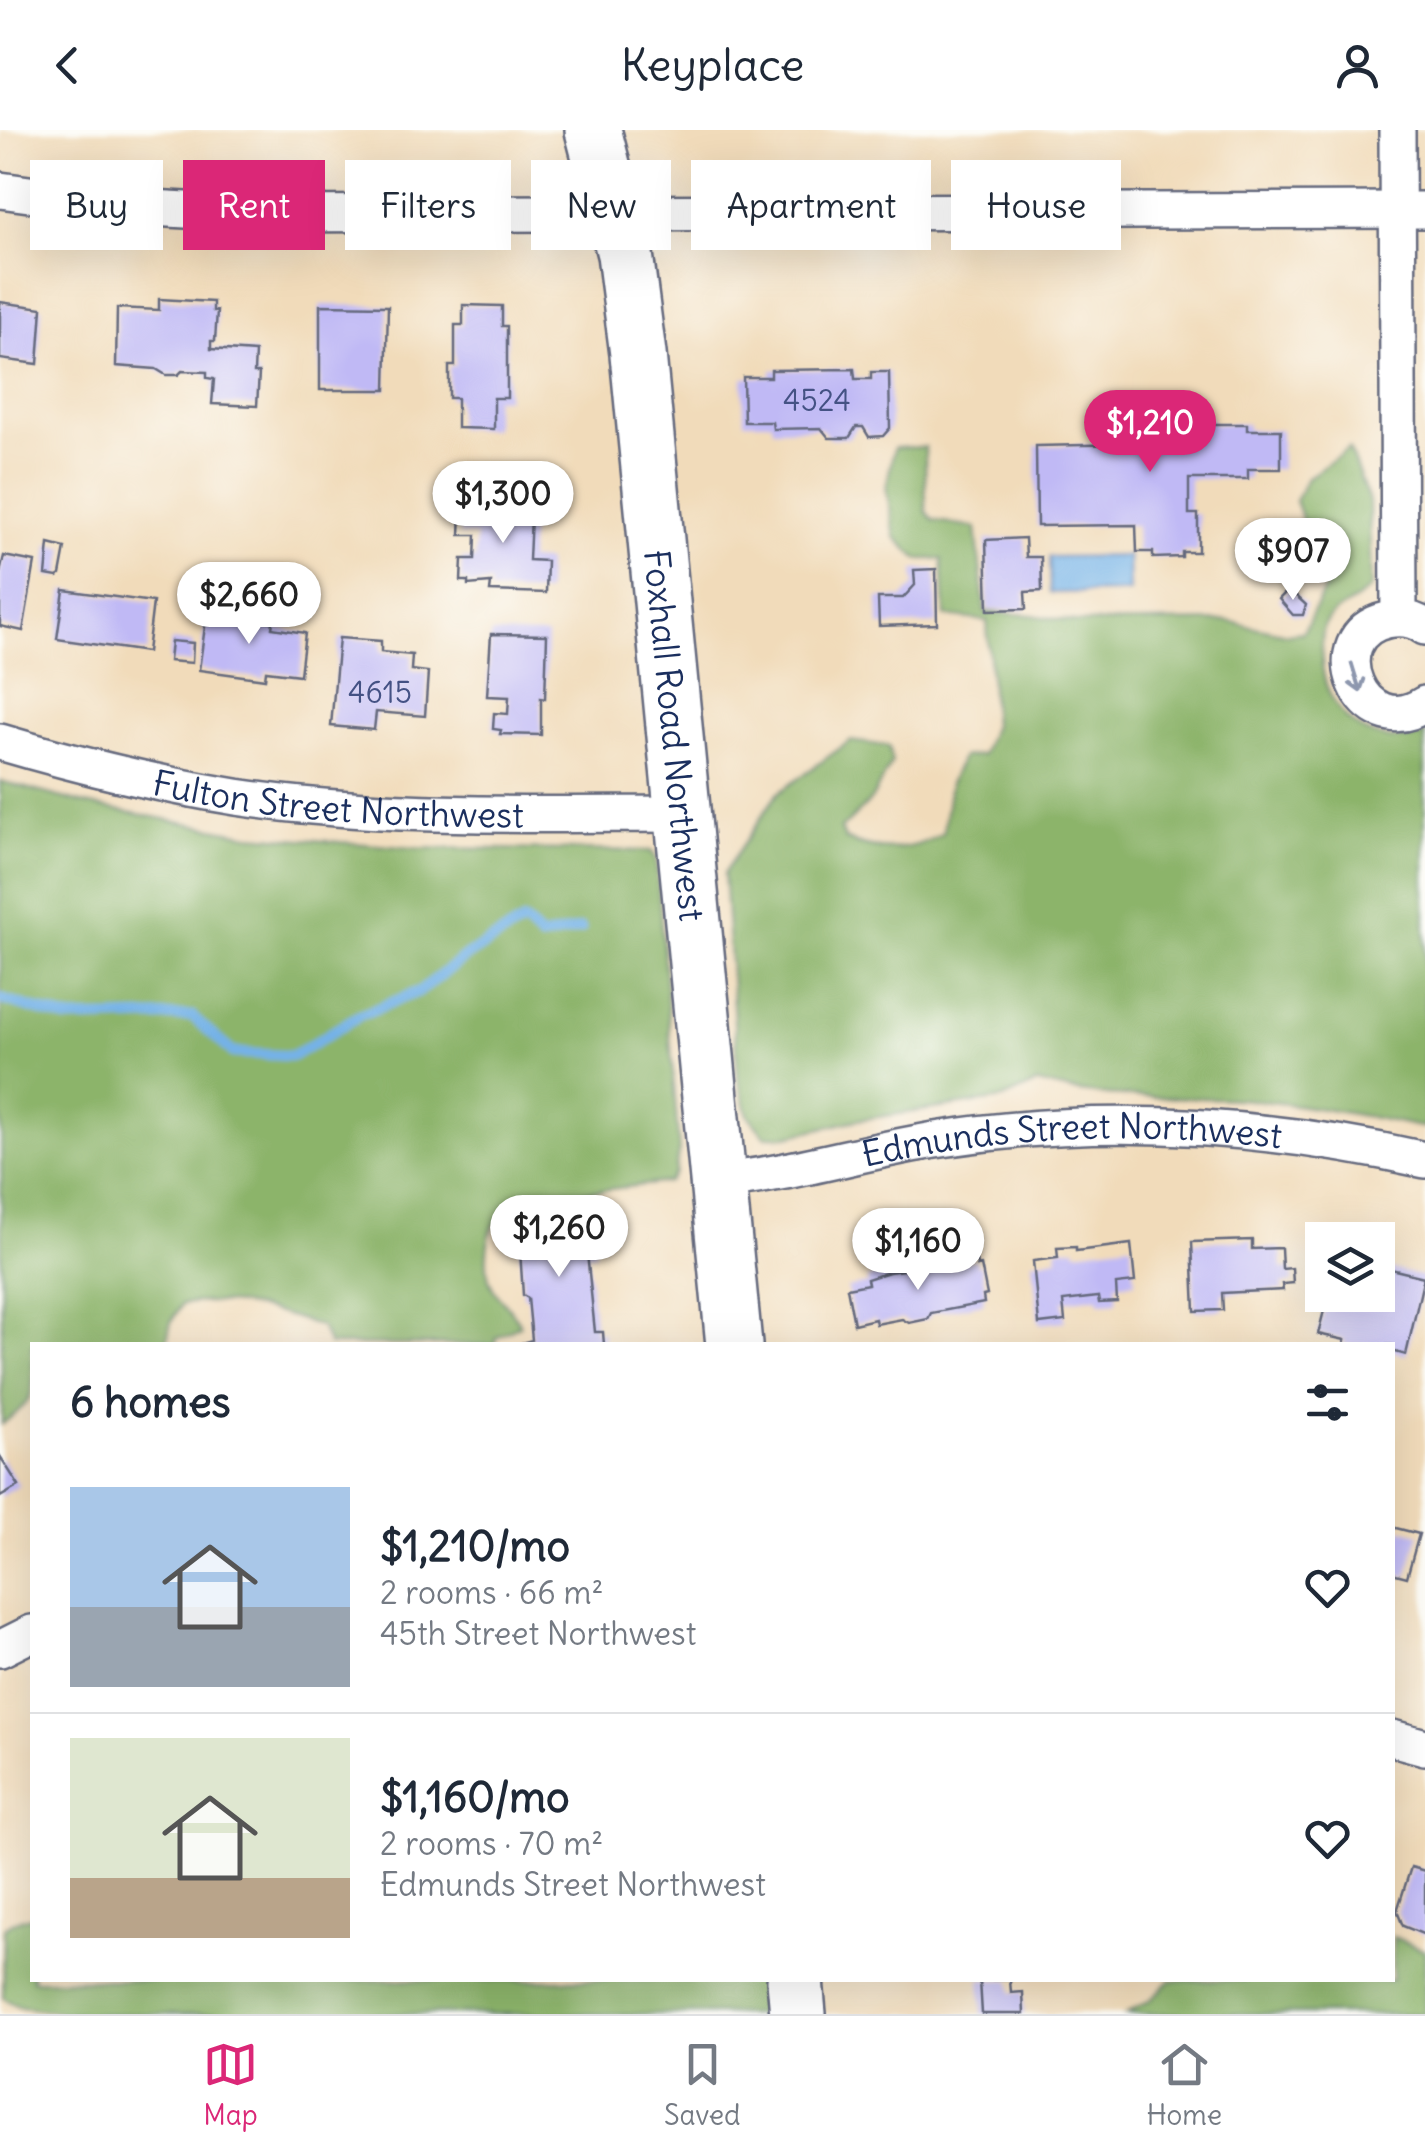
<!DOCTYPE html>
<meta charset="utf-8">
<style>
:root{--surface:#fff;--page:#f6f6f7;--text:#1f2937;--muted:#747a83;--line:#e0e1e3;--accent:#db2777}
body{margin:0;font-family:Delius,sans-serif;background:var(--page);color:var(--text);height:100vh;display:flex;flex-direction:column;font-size:38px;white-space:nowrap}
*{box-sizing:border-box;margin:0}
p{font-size:32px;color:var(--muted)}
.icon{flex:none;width:55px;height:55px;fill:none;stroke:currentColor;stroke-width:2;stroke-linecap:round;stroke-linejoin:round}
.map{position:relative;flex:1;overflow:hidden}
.sheet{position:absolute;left:30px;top:1212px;width:1365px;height:640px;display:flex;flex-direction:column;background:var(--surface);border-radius:0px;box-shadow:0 10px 40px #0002}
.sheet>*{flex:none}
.guide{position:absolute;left:30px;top:30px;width:1365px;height:90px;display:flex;gap:20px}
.tools{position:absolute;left:1305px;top:1092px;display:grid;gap:20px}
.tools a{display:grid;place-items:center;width:90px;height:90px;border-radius:0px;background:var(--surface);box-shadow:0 10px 40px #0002;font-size:50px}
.price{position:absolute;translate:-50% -85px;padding:0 22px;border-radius:35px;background:#fff;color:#222;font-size:32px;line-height:65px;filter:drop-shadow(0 2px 5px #0008)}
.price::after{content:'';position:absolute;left:50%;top:60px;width:30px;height:22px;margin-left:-15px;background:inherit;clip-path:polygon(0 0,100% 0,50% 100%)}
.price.selected{background:var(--accent);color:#fff}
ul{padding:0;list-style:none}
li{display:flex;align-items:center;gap:30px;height:250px;padding:0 40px}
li+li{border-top:2px solid var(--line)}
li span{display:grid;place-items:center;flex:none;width:280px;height:200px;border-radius:0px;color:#555}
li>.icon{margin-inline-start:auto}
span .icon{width:120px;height:120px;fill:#fffc;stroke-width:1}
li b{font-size:42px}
h2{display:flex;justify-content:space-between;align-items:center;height:120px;padding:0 40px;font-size:42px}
.tag{padding:0 35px;border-radius:0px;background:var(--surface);box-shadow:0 10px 40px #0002;font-size:35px;line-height:90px}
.tag.selected{background:var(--accent);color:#fff}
header{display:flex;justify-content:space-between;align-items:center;height:130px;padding:0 40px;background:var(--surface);font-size:45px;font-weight:600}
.tabs{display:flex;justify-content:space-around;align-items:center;height:140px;border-top:2px solid var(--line);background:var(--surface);font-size:28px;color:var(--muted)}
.tabs a{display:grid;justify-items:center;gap:5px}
.tabs .selected{color:var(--accent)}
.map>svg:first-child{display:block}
</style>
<header><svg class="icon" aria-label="back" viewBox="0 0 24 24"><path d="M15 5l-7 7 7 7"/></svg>Keyplace<svg class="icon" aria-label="person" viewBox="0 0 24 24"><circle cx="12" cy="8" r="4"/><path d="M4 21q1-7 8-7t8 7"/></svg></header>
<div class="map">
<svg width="1425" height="1884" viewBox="0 0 1425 1884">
<rect width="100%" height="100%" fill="#fdfcf7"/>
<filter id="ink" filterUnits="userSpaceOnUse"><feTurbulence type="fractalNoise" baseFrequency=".01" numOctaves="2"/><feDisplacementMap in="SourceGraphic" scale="20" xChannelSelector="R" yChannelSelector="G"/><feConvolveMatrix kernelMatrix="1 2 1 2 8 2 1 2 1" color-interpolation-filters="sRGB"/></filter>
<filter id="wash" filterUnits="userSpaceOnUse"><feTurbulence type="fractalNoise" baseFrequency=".0048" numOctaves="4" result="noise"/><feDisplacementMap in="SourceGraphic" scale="40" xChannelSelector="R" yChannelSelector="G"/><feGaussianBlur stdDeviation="2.25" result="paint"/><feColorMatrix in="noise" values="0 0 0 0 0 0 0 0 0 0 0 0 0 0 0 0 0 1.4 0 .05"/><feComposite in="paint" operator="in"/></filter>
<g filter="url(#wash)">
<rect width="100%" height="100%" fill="#f1dbba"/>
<!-- forest -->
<g fill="#8cb46a" stroke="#547264" stroke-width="2.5">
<path d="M925 317 926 381 933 390 976 398 985 482 1032 485 1080 493 1227 491 1287 504 1303 502 1330 448 1320 437 1295 371 1307 348 1349 319 1369 371 1371 457C1357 474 1336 474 1325 495 1321 504 1322 516 1322 525 1321 583 1370 623 1425 604V998C1363 985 1299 973 1236 969 1170 965 1101 972 1038 953L1003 969 857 990 787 1006H765L748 985 738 949 724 743 777 664 850 611 889 616 892 632 871 670 841 699 845 709C878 723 912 722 943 703L950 653 962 627 982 625 993 595 987 491 945 486 942 429H918L895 407 886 358 894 318Z"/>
<path d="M0 651 85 674 250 705 416 718 651 721 656 728 679 1020 675 1043 668 1052C633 1057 526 1065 502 1086 487 1098 485 1126 488 1144 491 1166 512 1175 520 1195L496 1208V1215H329L321 1197C279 1181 226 1167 182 1174L171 1192 166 1215H32C32 1260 41 1267 2 1294Z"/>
<polygon points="32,1787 32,1850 761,1850 764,1884 75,1884 20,1877 3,1868 4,1798 20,1789"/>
<polygon points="1393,1807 1425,1820 1425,1884 1126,1884 1150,1870 1171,1850 1392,1850"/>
</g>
<!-- water -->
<polygon fill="#75b2e7" stroke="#4870a2" stroke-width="2.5" points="1128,426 1129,462 1050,463 1049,427"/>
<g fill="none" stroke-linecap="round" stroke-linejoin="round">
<!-- stream -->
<polyline stroke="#75b2e7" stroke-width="11" points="0,869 67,889 192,886 233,923 293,926 358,886 420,861 466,826 524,792 541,808 581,799"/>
</g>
<g id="blocks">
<!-- building -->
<g fill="#c0b9f5">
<polygon points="159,169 213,172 213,181 217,181 215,211 211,211 211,219 255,222 254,243 259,243 257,276 212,274 214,249 207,248 207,242 182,241 178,245 166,245 156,239 116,236 117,178 159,180"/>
<polygon points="0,172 42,178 38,234 0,229"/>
<polygon points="320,175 388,176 386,260 320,260"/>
<polygon points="463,175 502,176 502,196 507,196 507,268 494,268 494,299 457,298 457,268 449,268 449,236 455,236 455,195 463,195"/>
<polygon points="854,239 855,249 871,249 871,242 889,242 890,298 883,306 869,307 863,297 856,297 849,308 829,308 821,298 773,299 772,292 744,292 743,247 771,247 771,240"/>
<polygon points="1200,270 1200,285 1210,287 1214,294 1247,294 1247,300 1281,300 1281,339 1248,339 1248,349 1189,349 1189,384 1198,384 1198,422 1182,422 1182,427 1153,428 1153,422 1137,422 1136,395 1037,396 1036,316 1133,314 1132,275"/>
<polygon points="486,361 532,363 529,430 547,431 546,463 490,461 491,453 468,455 468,451 461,451 462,429 475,429 476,405 460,405 461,383 485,384"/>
<polygon points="1025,408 1026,427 1041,427 1042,461 1025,462 1026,479 988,480 986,410"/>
<polygon points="49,414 65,418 60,445 57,447 46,445"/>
<polygon points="4,426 35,432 23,501 0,496 0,443"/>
<polygon points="936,439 937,494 879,496 878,468 903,468 915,455 914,440"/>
<polygon points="1289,459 1306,475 1303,485 1293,485 1279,469"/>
<polygon points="64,460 153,472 147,522 57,509"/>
<polygon points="207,482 273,492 272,498 305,503 300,545 266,541 265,549 199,540"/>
<polygon points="491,504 547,505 545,569 541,568 541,605 500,604 501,600 493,599 494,583 508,584 509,567 487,566"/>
<polygon points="339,508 381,511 381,522 412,525 411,540 428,542 425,586 376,582 374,600 331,596"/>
<polygon points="171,511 193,513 192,533 169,531"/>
<polygon points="590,1084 595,1123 587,1123 595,1202 603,1202 604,1215 514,1215 532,1210 528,1168 523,1165 518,1091"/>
<polygon points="1252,1110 1252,1119 1281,1118 1282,1139 1292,1138 1293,1153 1282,1154 1283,1160 1222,1163 1223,1180 1195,1181 1192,1112"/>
<polygon points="1131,1114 1135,1152 1116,1154 1117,1172 1099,1173 1098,1167 1063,1171 1065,1191 1039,1194 1033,1131 1058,1128 1057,1118 1076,1117 1076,1121"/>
<polygon points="976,1130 977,1136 981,1135 987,1165 983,1166 984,1173 931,1183 928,1189 909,1193 902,1189 876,1194 875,1189 854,1194 847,1158 868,1154 867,1149 889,1142"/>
<polygon points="1378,1136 1424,1147 1406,1225 1392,1221 1392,1215 1344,1215 1345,1210 1318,1204 1328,1165 1378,1165"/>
<polygon points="0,1326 19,1356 0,1367"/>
<polygon points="1392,1397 1419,1404 1407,1447 1392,1443"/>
<polygon points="1411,1737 1425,1741 1425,1805 1403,1796 1397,1781"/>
<polygon points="980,1850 1010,1850 1011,1863 1023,1862 1024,1884 982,1884"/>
</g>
</g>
</g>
<g filter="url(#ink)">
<use href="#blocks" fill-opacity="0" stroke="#666b7e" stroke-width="2.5"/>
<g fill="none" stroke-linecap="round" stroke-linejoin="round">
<!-- minor casing -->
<g stroke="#666b7e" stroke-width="40">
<g id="minor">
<polyline points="1397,0 1399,488"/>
<polyline points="0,60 117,76 255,84 1425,80"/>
<path d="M1425 497C1414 489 1401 487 1387 490 1317 505 1361 616 1425 574"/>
<path id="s1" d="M0 612C78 635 156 654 236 667 383 689 535 684 683 684"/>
<path id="s2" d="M718 1051C794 1044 867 1020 942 1009 1103 984 1267 995 1425 1030"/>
<polyline points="0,1519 32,1503"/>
<polyline points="1392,1608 1425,1617"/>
</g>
</g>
<!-- primary casing -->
<g stroke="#666b7e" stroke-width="60">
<g id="primary">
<path id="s3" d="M593 0 625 124 638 224 734 1215"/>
<polyline points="795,1850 798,1884"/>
</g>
</g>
<!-- minor -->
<use href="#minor" stroke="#fff" stroke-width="35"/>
<!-- primary -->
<use href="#primary" stroke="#fff" stroke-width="55"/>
</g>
<!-- one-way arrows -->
<defs><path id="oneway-shaft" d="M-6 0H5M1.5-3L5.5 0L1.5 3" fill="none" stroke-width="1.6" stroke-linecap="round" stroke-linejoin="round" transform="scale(2.5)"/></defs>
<use stroke="#8d97ae" href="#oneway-shaft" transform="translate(1356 548) rotate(73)"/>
</g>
<g text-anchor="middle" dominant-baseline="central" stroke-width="8" stroke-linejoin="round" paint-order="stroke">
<!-- number labels -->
<g font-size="30" fill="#445284">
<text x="817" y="270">4524</text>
<text x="380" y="562">4615</text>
</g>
<!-- street labels -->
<g font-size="35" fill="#1b2f5e" stroke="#fdfcf7">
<text stroke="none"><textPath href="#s3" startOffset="612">Foxhall Road Northwest</textPath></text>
<text stroke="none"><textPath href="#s1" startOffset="345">Fulton Street Northwest</textPath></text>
<text stroke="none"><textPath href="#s2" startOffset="358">Edmunds Street Northwest</textPath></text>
</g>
</g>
</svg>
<div class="tools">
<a><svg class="icon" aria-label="layers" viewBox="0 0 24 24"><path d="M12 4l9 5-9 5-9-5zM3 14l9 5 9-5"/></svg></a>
</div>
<b class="price selected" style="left:1150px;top:345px">$1,210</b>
<b class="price" style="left:503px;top:416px">$1,300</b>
<b class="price" style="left:1293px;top:473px">$907</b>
<b class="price" style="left:249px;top:517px">$2,660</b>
<b class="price" style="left:559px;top:1150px">$1,260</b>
<b class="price" style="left:918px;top:1163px">$1,160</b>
<div class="guide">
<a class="tag">Buy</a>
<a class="tag selected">Rent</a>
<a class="tag">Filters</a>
<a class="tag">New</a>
<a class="tag">Apartment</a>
<a class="tag">House</a>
</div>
<section class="sheet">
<h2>6 homes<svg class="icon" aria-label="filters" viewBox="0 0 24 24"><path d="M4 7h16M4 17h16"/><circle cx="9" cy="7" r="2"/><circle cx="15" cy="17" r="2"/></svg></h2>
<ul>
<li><span style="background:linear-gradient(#a9c7e8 60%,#9aa5b1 0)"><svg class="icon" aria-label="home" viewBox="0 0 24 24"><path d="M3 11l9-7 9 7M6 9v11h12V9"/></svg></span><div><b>$1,210/mo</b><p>2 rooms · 66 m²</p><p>45th Street Northwest</p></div><svg class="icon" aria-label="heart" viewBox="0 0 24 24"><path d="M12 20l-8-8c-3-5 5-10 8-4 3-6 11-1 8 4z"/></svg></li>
<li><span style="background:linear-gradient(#dfe7d0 70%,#b9a48a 0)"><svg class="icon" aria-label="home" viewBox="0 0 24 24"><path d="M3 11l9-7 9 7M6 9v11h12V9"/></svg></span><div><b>$1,160/mo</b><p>2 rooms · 70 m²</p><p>Edmunds Street Northwest</p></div><svg class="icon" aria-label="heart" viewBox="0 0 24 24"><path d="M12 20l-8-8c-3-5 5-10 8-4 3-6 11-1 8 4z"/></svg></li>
</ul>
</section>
</div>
<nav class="tabs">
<a class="selected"><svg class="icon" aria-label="map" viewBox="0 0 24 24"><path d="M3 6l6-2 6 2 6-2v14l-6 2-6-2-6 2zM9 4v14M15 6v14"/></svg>Map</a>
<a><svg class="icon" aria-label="saved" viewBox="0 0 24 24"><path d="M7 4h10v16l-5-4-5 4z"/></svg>Saved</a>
<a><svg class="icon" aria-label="home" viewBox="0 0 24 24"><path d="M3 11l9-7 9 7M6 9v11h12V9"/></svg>Home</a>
</nav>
